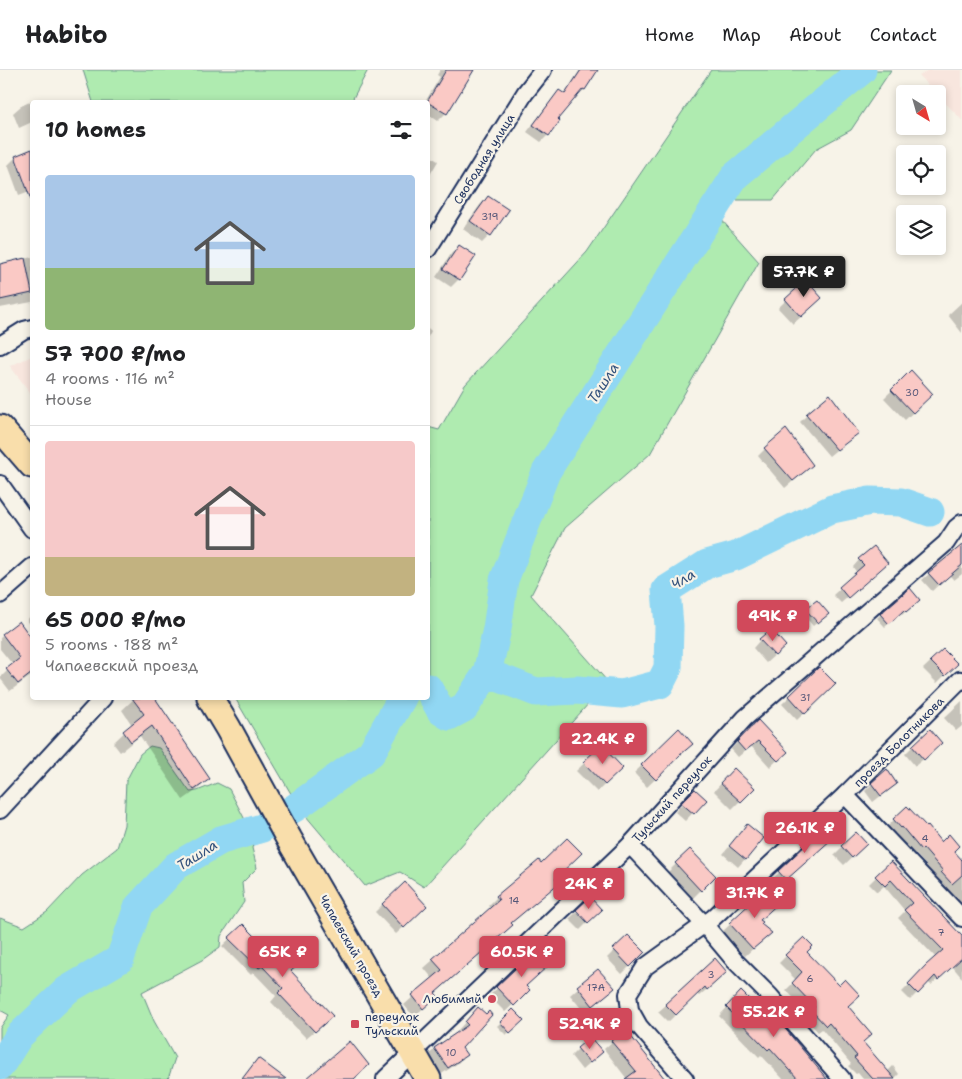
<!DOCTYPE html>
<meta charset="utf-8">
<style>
:root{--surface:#fff;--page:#f6f6f6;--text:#202124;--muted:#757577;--line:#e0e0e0;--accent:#d1495b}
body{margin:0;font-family:"Shantell Sans",sans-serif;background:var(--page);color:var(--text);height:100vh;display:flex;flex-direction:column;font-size:19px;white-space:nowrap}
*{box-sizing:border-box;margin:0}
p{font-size:16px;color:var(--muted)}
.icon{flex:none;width:28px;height:28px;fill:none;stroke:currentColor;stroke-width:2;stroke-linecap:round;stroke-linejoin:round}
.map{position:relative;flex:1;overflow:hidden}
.side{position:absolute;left:30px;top:30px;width:400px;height:600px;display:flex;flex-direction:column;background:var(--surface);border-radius:5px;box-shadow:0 2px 8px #0003}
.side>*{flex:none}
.needle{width:32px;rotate:143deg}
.tools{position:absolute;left:896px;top:15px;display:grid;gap:10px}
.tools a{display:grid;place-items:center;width:50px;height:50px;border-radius:5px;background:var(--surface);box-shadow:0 2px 8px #0003;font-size:25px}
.price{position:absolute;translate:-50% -42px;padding:0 11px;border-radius:5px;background:var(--accent);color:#fff;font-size:16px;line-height:32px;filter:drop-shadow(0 1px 2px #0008)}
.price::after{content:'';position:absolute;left:50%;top:30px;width:15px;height:11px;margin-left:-8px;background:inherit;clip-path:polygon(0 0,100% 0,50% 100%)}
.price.active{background:#222;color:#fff}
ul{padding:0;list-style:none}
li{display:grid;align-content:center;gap:10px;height:265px;padding:0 15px}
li+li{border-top:1px solid var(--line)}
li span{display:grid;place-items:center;height:155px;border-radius:5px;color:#555}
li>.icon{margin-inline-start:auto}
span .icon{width:90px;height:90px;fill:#fffc;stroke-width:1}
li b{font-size:21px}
h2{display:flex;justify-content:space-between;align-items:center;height:60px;padding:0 15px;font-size:21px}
header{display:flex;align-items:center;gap:30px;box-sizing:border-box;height:70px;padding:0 25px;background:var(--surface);border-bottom:1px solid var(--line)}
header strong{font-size:24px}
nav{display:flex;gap:28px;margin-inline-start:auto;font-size:18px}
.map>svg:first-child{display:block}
</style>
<header>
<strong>Habito</strong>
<nav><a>Home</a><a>Map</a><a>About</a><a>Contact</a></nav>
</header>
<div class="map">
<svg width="962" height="1009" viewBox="0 0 962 1009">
<rect width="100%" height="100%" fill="#f7f3e8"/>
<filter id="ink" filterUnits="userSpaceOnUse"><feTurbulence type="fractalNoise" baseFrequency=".02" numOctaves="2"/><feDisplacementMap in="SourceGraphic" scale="10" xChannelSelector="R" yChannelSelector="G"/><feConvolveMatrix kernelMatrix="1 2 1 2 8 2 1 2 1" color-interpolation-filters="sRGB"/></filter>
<g filter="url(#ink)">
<!-- built -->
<g fill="#f8e6de">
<polygon points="928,0 962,0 962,50 919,6"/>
<polygon points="32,286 32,325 10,296"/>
</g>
<!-- green -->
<g fill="#afebb0" stroke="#658d87">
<polygon points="83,0 368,0 351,32 93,32"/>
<polygon points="711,0 891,0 851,60 816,79 773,130 704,130 759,192 650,384 565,458 531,525 608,612 424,817 400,802 365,816 300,739 235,628 428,628 428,357 439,360 465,315 587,182"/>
<polygon points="150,676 159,678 190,722 197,721 217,713 229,719 255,769 252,778 257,798 242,813 244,832 221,866 220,877 202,890 142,922 154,951 175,988 168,1009 0,1009 0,958 9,945 0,940 0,848 24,857 47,842 82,805 117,778 124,755 126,711 140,684"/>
</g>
<!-- shadow -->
<g fill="#0003">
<polygon points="440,0 472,0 446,43 438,51 428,44 428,32 425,32 440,7 437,5"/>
<polygon points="580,0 597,0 584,20 576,26 557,50 548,65 541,72 527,62 553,28 559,21 564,25"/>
<polygon points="34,30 35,32 32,32 32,52 19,58 13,43 21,36"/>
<polygon points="32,81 32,120 19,125 8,95 16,87"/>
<polygon points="428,85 438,91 428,108"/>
<polygon points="488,127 490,165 482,173 463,159 480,135"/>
<polygon points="459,176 474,187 459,209 451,217 436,207 451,184"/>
<polygon points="32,187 32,232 0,238 0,195"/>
<polygon points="806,211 813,236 793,254 778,238"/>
<polygon points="962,232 962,263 948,245"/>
<polygon points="428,258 431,261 428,267"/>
<polygon points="911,302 932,324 905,350 884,328"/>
<polygon points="807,345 857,363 829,386 800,352"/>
<polygon points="765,379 812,395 785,418 758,386"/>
<polygon points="962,476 962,504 954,510 949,505 932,521 922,510"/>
<polygon points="859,490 880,499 841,533 833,525 857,503 853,497"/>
<polygon points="910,520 915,533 902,545 900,543 885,557 877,548"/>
<polygon points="816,531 827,544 813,556 803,544"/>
<polygon points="32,544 32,557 27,550"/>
<polygon points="19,553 32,571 32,605 10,621 0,608 13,595 0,579 0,568"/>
<polygon points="760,570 777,583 766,593 753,578"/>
<polygon points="943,580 956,594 937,613 923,599"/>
<polygon points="819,598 834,614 797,650 782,634"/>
<polygon points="135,628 153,628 208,709 197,720 183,730 140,666 120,682 113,673 132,655 122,640"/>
<polygon points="962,631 962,656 956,661 944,648"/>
<polygon points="758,652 786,682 770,697 751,676 738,687 731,679"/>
<polygon points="679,660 692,674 647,717 634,703"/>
<polygon points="913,676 933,681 915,696 905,684"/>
<polygon points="601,677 622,698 597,722 576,701"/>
<polygon points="734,700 753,718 732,739 714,721"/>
<polygon points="872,714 896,714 873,732 865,721"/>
<polygon points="687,728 705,730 685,751 675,742"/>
<polygon points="894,750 953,781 962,791 962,839 935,810 937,808 916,784 913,786 895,763 894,764 887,757"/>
<polygon points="823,761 824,775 779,815 773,808"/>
<polygon points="740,764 745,789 738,797 723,784"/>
<polygon points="842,777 858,782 844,795 834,785"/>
<polygon points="690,780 715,806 693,828 668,802"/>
<polygon points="539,792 541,795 510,853 434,923 436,926 414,947 404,935 433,909 424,898 491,839 488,836 497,827"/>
<polygon points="891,792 962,870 962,908 952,896 931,915 928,912 910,930 902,922 936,888 898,848 905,841 884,816 877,822 869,814"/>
<polygon points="768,819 759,850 760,854 770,863 745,886 722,862"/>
<polygon points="590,829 600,840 580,860 569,849"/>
<polygon points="383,834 418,844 396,864 375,842"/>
<polygon points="243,856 290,901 324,953 306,968 271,932 276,926 253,902 251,905 222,876"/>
<polygon points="628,867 644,882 622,904 607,888"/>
<polygon points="804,868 805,882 847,936 862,973 887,1002 893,996 899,1004 894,1009 863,1009 858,1003 856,1004 848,996 851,994 822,959 818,962 805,948 809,944 786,920 796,910 779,893"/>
<polygon points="535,882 525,916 528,920 505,942 489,926"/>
<polygon points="598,900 605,926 585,943 570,925"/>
<polygon points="718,910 699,926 697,924 668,952 658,942 666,935"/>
<polygon points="741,923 826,1009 783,1009 761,985 759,987 719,946"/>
<polygon points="478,938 460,978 465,985 458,993 440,1005 427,986 435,979 460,962 458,960"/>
<polygon points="513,941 522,950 506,965 497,956"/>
<polygon points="612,972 664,1009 627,1009 604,979"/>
<polygon points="578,979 593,990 582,1000 571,986"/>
</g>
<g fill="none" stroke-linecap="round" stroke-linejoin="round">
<!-- river -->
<g stroke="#91d7f3" stroke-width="29">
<polyline points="487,603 536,622 577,620 622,624 660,614 668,598 669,556 666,520 707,494 736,486 832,439 870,431 901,432 930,442"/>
<polyline points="428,618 441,641 449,646 464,638 487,603 497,559 504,510 546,402 735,106 862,0"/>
<polyline points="0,996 19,966 67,920 120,889 138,837 176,796 221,770 262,758 296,737 371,683 402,628"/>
</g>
</g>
<!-- building -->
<g fill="#fac9c5" stroke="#1b2f5e">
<polygon points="446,0 474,0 447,44 427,32"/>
<polygon points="581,0 598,0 585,20 583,19 558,49 560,51 549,66 533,55 559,20 565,24"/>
<polygon points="32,79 32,130 31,130 15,86"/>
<polygon points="488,126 509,140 491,166 470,151"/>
<polygon points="459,175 476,186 460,210 443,199"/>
<polygon points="25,188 32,223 0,230 0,194"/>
<polygon points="806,210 822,228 801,247 785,229"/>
<polygon points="911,300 933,324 913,343 891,320"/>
<polygon points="830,324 859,363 837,380 806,344"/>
<polygon points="786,359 813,395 793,411 764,378"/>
<polygon points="962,475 962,495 939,515 928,503"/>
<polygon points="874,476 888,493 848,528 839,517 864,495 858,489"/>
<polygon points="910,518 920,530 906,542 904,540 889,554 880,544"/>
<polygon points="817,530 829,544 818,553 805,539"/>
<polygon points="19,551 32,569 32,603 18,614 6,599 20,588 2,564"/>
<polygon points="771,559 786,576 775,586 759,569"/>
<polygon points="943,579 958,594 945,606 930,591"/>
<polygon points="819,597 836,614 805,644 789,626"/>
<polygon points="132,628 155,628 210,709 194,720 152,656 131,672 123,661 144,644"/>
<polygon points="758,650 788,682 778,691 758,671 745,681 737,672"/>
<polygon points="679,658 693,674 680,685 656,710 641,695"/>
<polygon points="930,659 942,673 924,690 912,676"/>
<polygon points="601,675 623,698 605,715 583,692"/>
<polygon points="734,698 755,718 741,732 720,713"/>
<polygon points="887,699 897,714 881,726 871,713"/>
<polygon points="695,719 707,730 694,744 681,733"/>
<polygon points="907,736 927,757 928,756 941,772 949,764 959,776 954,781 962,790 962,805 952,814 941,802 943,801 923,778 921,780 902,757 901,758 893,749"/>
<polygon points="747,754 764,768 746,790 729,776"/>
<polygon points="823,759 832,769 786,810 778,801"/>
<polygon points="856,762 867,774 852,788 841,776"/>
<polygon points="567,768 582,783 555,809 559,813 511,853 513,855 435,923 438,926 423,939 412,925 442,900 432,889 499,830 496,826 539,790 541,793"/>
<polygon points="690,779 716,806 701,821 675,793"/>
<polygon points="891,791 962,866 962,888 938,910 935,906 918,924 908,914 926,895 943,880 904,840 912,833 891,810 885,816 875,806"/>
<polygon points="405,812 427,836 404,858 382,834"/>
<polygon points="768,817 781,831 760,850 763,852 761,854 772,863 753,879 729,853"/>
<polygon points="590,827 602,840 588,853 576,840"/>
<polygon points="243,854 275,886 281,880 297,896 291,901 333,946 315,962 278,923 283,918 262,896 259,898 228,868"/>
<polygon points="628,865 645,882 630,897 613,879"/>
<polygon points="804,867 813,876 807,882 839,915 845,909 860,925 848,936 872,964 863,972 895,1009 873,1009 854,988 857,986 829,953 826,956 811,940 815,937 792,913 802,902 785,885"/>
<polygon points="535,880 549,895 526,916 530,920 514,936 496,917"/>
<polygon points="715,888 727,902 707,920 705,917 676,945 665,934"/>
<polygon points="598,899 615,918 593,936 577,916"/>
<polygon points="741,921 767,947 771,944 787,961 827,1009 798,1009 770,978 768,980 726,937"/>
<polygon points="478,937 486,944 489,941 492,945 462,978 467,985 448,998 434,978 468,955 465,952"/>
<polygon points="513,939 524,950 510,963 500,952"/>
<polygon points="625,959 650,990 665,1009 625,1009 636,1001 611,971"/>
<polygon points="590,967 603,982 590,993 577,978"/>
<polygon points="350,971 369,995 354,1009 306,1009"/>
<polygon points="258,988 286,1009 242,1009"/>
</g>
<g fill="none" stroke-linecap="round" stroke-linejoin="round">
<!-- minor casing -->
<g stroke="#1b2f5e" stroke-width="20">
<g id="minor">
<polyline points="428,179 525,23 543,0"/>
<polyline points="0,275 24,260 32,258"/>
<polyline points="0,414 32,459"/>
<polyline points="0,525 32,497"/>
<polyline points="845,725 962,848"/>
<polyline points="0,740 103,628"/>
<polyline points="630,775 704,854 735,891 770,926 842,1009"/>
<polyline points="385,1009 630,775 745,648 946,473 956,458 962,453"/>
<polyline points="685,1009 639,956 630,940 628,924 645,897 713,848 845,725 960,610 962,611"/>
</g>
</g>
<!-- primary casing -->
<g stroke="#1b2f5e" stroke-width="29">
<g id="primary">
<polyline points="0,358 32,395"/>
<polyline points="210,628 228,658 289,769 428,1009"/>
</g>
</g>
<!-- minor -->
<use href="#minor" stroke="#f7f3e8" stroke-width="16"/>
<!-- primary -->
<use href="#primary" stroke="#f9deab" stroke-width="25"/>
</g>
</g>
<!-- markers -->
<g fill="#d1495b" stroke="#f7f3e8" stroke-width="2">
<circle cx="492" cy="929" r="5"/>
<rect x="350" y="949" width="10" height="10" rx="2.5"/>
</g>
<g text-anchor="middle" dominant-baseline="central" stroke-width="4.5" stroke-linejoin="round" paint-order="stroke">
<!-- number labels -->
<g font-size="10" fill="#535678">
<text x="490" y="146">319</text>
<text x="912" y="322">30</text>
<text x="805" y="627">31</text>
<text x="925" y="768">4</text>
<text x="514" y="830">14</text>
<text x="941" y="862">7</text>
<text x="711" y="904">3</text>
<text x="810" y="908">6</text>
<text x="596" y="917">17А</text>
<text x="451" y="982">10</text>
</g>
<!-- street labels -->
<g font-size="12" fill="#1b2f5e" stroke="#f7f3e8">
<text transform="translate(484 89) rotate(-58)">Свободная улица</text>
<text transform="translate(899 672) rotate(-45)">проезд Болотникова</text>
<text transform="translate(672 729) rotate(-48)">Тульский переулок</text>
<text transform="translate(351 876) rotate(60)">Чапаевский проезд</text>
</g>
<!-- poi labels -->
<g font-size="12" fill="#1b2f5e" stroke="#f7f3e8" text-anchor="end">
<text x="482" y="929">Любимый</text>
<text x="365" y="947" text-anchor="start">переулок<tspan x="365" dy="14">Тульский</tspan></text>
</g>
<!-- water labels -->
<g font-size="14" font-style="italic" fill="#33517c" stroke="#f7f3e8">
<text transform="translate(603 313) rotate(-57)">Ташла</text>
<text transform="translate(683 509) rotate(-32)">Чла</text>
<text transform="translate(197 785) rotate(-32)">Ташла</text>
</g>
</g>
</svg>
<div class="tools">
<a><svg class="needle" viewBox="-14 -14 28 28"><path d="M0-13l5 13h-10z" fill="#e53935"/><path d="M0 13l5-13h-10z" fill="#757577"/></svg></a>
<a><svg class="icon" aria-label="locate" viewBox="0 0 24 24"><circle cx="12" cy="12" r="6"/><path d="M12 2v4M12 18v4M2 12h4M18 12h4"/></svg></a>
<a><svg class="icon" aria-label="layers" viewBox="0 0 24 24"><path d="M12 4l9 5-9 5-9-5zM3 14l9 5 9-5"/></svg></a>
</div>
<b class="price active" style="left:804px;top:228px">57.7K ₽</b>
<b class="price" style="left:773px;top:572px">49K ₽</b>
<b class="price" style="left:603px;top:695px">22.4K ₽</b>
<b class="price" style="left:805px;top:784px">26.1K ₽</b>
<b class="price" style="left:589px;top:840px">24K ₽</b>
<b class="price" style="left:755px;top:849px">31.7K ₽</b>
<b class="price" style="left:283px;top:908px">65K ₽</b>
<b class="price" style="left:522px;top:908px">60.5K ₽</b>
<b class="price" style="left:774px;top:968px">55.2K ₽</b>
<b class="price" style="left:590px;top:980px">52.9K ₽</b>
<section class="side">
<h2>10 homes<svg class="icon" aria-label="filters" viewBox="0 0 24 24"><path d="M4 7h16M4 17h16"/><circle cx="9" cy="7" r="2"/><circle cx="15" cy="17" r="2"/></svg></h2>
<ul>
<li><span style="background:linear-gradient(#a9c7e8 60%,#8fb573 0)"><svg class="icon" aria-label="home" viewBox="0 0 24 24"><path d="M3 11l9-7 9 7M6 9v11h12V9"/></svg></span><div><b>57 700 ₽/mo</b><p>4 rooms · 116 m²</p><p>House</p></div></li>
<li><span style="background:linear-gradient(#f6c9c9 75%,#c2b280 0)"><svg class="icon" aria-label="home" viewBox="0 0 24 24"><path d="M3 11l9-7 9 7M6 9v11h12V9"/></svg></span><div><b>65 000 ₽/mo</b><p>5 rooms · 188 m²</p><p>Чапаевский проезд</p></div></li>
</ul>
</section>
</div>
